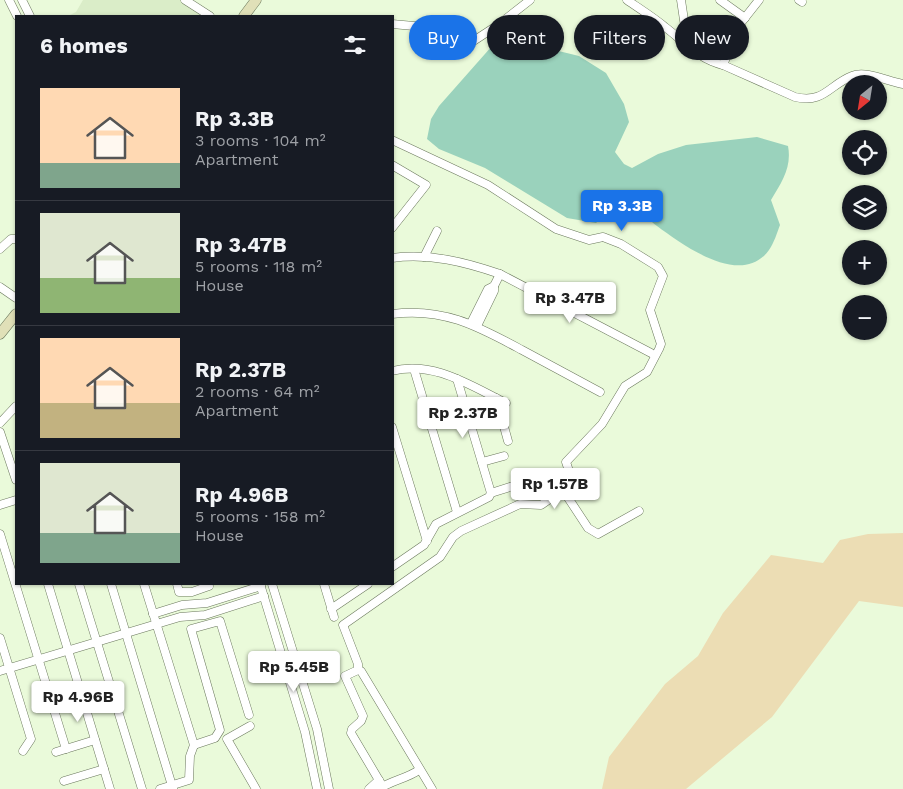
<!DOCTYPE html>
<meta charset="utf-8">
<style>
:root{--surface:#171b24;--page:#20242c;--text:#f1f3f6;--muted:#9ea1a6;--line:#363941;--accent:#1a73e8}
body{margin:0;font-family:"Work Sans",sans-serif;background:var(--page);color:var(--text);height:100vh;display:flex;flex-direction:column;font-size:19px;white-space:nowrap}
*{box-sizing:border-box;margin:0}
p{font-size:16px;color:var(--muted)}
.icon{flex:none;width:28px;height:28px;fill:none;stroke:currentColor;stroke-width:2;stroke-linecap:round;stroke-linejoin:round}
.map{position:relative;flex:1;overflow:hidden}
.drawer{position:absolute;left:15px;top:15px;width:379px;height:570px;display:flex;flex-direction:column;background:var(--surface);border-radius:0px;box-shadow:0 1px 4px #0004}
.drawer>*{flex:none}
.guide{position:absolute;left:409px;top:15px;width:419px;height:45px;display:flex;gap:10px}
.needle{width:32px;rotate:210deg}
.controls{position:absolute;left:842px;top:75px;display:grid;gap:10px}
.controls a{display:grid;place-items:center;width:45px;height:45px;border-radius:50%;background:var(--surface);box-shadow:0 1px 4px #0004;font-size:25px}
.price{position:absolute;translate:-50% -42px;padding:0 11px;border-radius:5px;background:#fff;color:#222;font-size:16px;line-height:32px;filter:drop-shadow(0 1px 2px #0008)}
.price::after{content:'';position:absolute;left:50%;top:30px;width:15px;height:11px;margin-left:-8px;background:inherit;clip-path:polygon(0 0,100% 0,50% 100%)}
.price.selected{background:var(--accent);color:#fff}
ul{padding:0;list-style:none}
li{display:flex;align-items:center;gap:15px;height:125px;padding:0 25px}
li+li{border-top:1px solid var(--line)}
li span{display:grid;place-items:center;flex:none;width:140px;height:100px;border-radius:0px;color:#555}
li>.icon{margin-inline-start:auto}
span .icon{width:60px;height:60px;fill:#fffc;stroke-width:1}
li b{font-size:21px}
h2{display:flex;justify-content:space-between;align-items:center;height:60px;padding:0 25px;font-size:21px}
.tag{padding:0 18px;border-radius:22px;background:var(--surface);box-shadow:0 1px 4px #0004;font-size:18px;line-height:45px}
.tag.selected{background:var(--accent);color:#fff}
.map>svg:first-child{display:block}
</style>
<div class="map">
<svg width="903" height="789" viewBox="0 0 903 789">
<rect width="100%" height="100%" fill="#eafada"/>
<!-- built -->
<polygon fill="#daedc8" points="83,0 182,0 208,16 68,16 76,12"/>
<!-- green -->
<polygon fill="#ecddb4" points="903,533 903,607 859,601 772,717 686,789 602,789 609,757 665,684 698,656 723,613 771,555 823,563 840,540 868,534"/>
<!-- water -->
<path fill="#9ad2bc" d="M508 43 530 44 579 56 606 73 624 104 629 122 615 152 624 164 632 168 658 154 686 145 757 137 788 146C792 167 782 182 771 200L780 225C777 233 774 243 769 250 742 288 684 246 657 226 642 215 645 207 625 200L611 209 596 223 567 218 485 168 439 149 427 139 431 119 439 106 492 46Z"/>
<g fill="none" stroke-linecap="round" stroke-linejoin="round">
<!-- street casing -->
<g stroke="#6b785d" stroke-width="9">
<g id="street">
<polyline points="9,0 17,16"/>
<polyline points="22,0 30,16"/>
<polyline points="185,0 210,16"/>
<path d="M627 0C640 9 653 17 665 27 685 42 698 59 723 65"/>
<polyline points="681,0 688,47"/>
<polyline points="720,0 745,18"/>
<path d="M759 0 740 24 723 65 795 97C824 104 829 85 852 76 866 70 889 82 903 84"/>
<polyline points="799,0 802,2"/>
<polyline points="392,24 425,27 472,42 498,25 530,0"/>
<polyline points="392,140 488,185 556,229 589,240 603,237 621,244 658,267 663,276 650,310 661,344 659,349 647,372 625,386 602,424 566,462 571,477 570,485 541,505 520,504 461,531 453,537 440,557 343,625 358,664 358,670 361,671 432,789"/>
<polyline points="392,165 426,185 392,228"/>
<polyline points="0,249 11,239 16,239"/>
<polyline points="424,257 437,231"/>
<path d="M392 258C430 253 465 262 500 274L651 353"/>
<polyline points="0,287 16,298"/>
<path d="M392 314C444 307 479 327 522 350 548 364 574 378 600 392"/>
<polyline points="471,323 488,289 494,286 500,274"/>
<polyline points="477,326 494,291 494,286"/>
<polyline points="414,369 457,512"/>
<path d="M392 371C433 360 471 386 506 403"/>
<polyline points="457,379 491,493"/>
<polyline points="496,398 508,441"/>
<polyline points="0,423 16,406"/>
<polyline points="392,427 427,541"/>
<polyline points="0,432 16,480"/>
<polyline points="482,462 504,456"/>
<polyline points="563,490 588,528 598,534 639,511"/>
<polyline points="0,505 16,500"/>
<polyline points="0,534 66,749"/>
<polyline points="392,567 424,545 436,524 489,497 491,493 513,486"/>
<polyline points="48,584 110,789"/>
<polyline points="79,584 142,789"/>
<polyline points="111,584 173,789"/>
<polyline points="144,584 194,745"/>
<polyline points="177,584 179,592 192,592 209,586 208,584"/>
<polyline points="260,584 305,732 317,789"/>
<polyline points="272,584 317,729 329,789"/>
<polyline points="324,584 334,617"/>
<polyline points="331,609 368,584"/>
<polyline points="153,614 182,605 207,603 261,586"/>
<polyline points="0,638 31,739 23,751"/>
<polyline points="358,670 345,676 363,716 361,721 352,729 351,733 383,787"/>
<polyline points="0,671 180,617 205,615 264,596"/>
<polyline points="250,726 227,739 256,789"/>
<polyline points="194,745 215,738 220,730 191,629 220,621 249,715"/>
<polyline points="56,752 95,740"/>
<polyline points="64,781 104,769"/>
<polyline points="160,789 189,780 190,756 194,745"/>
<polyline points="369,789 379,780"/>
<path d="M379 789C392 780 406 779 419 770"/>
</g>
</g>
<!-- secondary casing -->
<g stroke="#6b785d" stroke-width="11">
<g id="secondary">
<polyline points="244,16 256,0"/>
<polyline points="0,334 16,314"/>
</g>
</g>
<!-- street -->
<use href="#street" stroke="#fff" stroke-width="8"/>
<!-- secondary -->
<use href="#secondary" stroke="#e0e0b8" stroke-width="10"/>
</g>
</svg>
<div class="controls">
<a><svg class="needle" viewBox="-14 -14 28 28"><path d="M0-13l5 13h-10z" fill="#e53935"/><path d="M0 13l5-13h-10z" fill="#9ea1a6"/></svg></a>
<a><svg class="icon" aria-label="locate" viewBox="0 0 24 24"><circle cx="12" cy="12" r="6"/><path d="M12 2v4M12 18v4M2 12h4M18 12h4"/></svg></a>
<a><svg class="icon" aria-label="layers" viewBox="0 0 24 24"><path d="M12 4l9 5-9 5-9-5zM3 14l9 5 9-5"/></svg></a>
<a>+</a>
<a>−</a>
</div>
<b class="price selected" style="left:622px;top:232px">Rp 3.3B</b>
<b class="price" style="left:570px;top:324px">Rp 3.47B</b>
<b class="price" style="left:463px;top:439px">Rp 2.37B</b>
<b class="price" style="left:555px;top:510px">Rp 1.57B</b>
<b class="price" style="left:294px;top:693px">Rp 5.45B</b>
<b class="price" style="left:78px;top:723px">Rp 4.96B</b>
<div class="guide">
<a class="tag selected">Buy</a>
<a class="tag">Rent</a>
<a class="tag">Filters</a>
<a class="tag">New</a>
</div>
<section class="drawer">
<h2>6 homes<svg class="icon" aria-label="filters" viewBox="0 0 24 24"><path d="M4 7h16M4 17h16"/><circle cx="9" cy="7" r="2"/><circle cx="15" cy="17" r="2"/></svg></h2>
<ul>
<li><span style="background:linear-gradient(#ffd9b3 75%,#7fa58c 0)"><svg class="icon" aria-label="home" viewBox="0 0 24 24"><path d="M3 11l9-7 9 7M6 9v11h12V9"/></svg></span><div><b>Rp 3.3B</b><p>3 rooms · 104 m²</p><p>Apartment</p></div></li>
<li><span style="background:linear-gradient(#dfe7d0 65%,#8fb573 0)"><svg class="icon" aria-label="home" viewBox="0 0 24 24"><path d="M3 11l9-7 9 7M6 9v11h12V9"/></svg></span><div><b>Rp 3.47B</b><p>5 rooms · 118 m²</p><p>House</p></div></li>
<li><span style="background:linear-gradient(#ffd9b3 65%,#c2b280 0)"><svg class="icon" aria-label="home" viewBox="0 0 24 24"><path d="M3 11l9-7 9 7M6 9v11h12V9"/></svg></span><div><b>Rp 2.37B</b><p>2 rooms · 64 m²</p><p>Apartment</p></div></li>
<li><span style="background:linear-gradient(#dfe7d0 70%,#7fa58c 0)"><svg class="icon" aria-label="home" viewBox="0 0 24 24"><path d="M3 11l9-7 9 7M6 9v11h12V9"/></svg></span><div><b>Rp 4.96B</b><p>5 rooms · 158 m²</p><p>House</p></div></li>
</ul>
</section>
</div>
